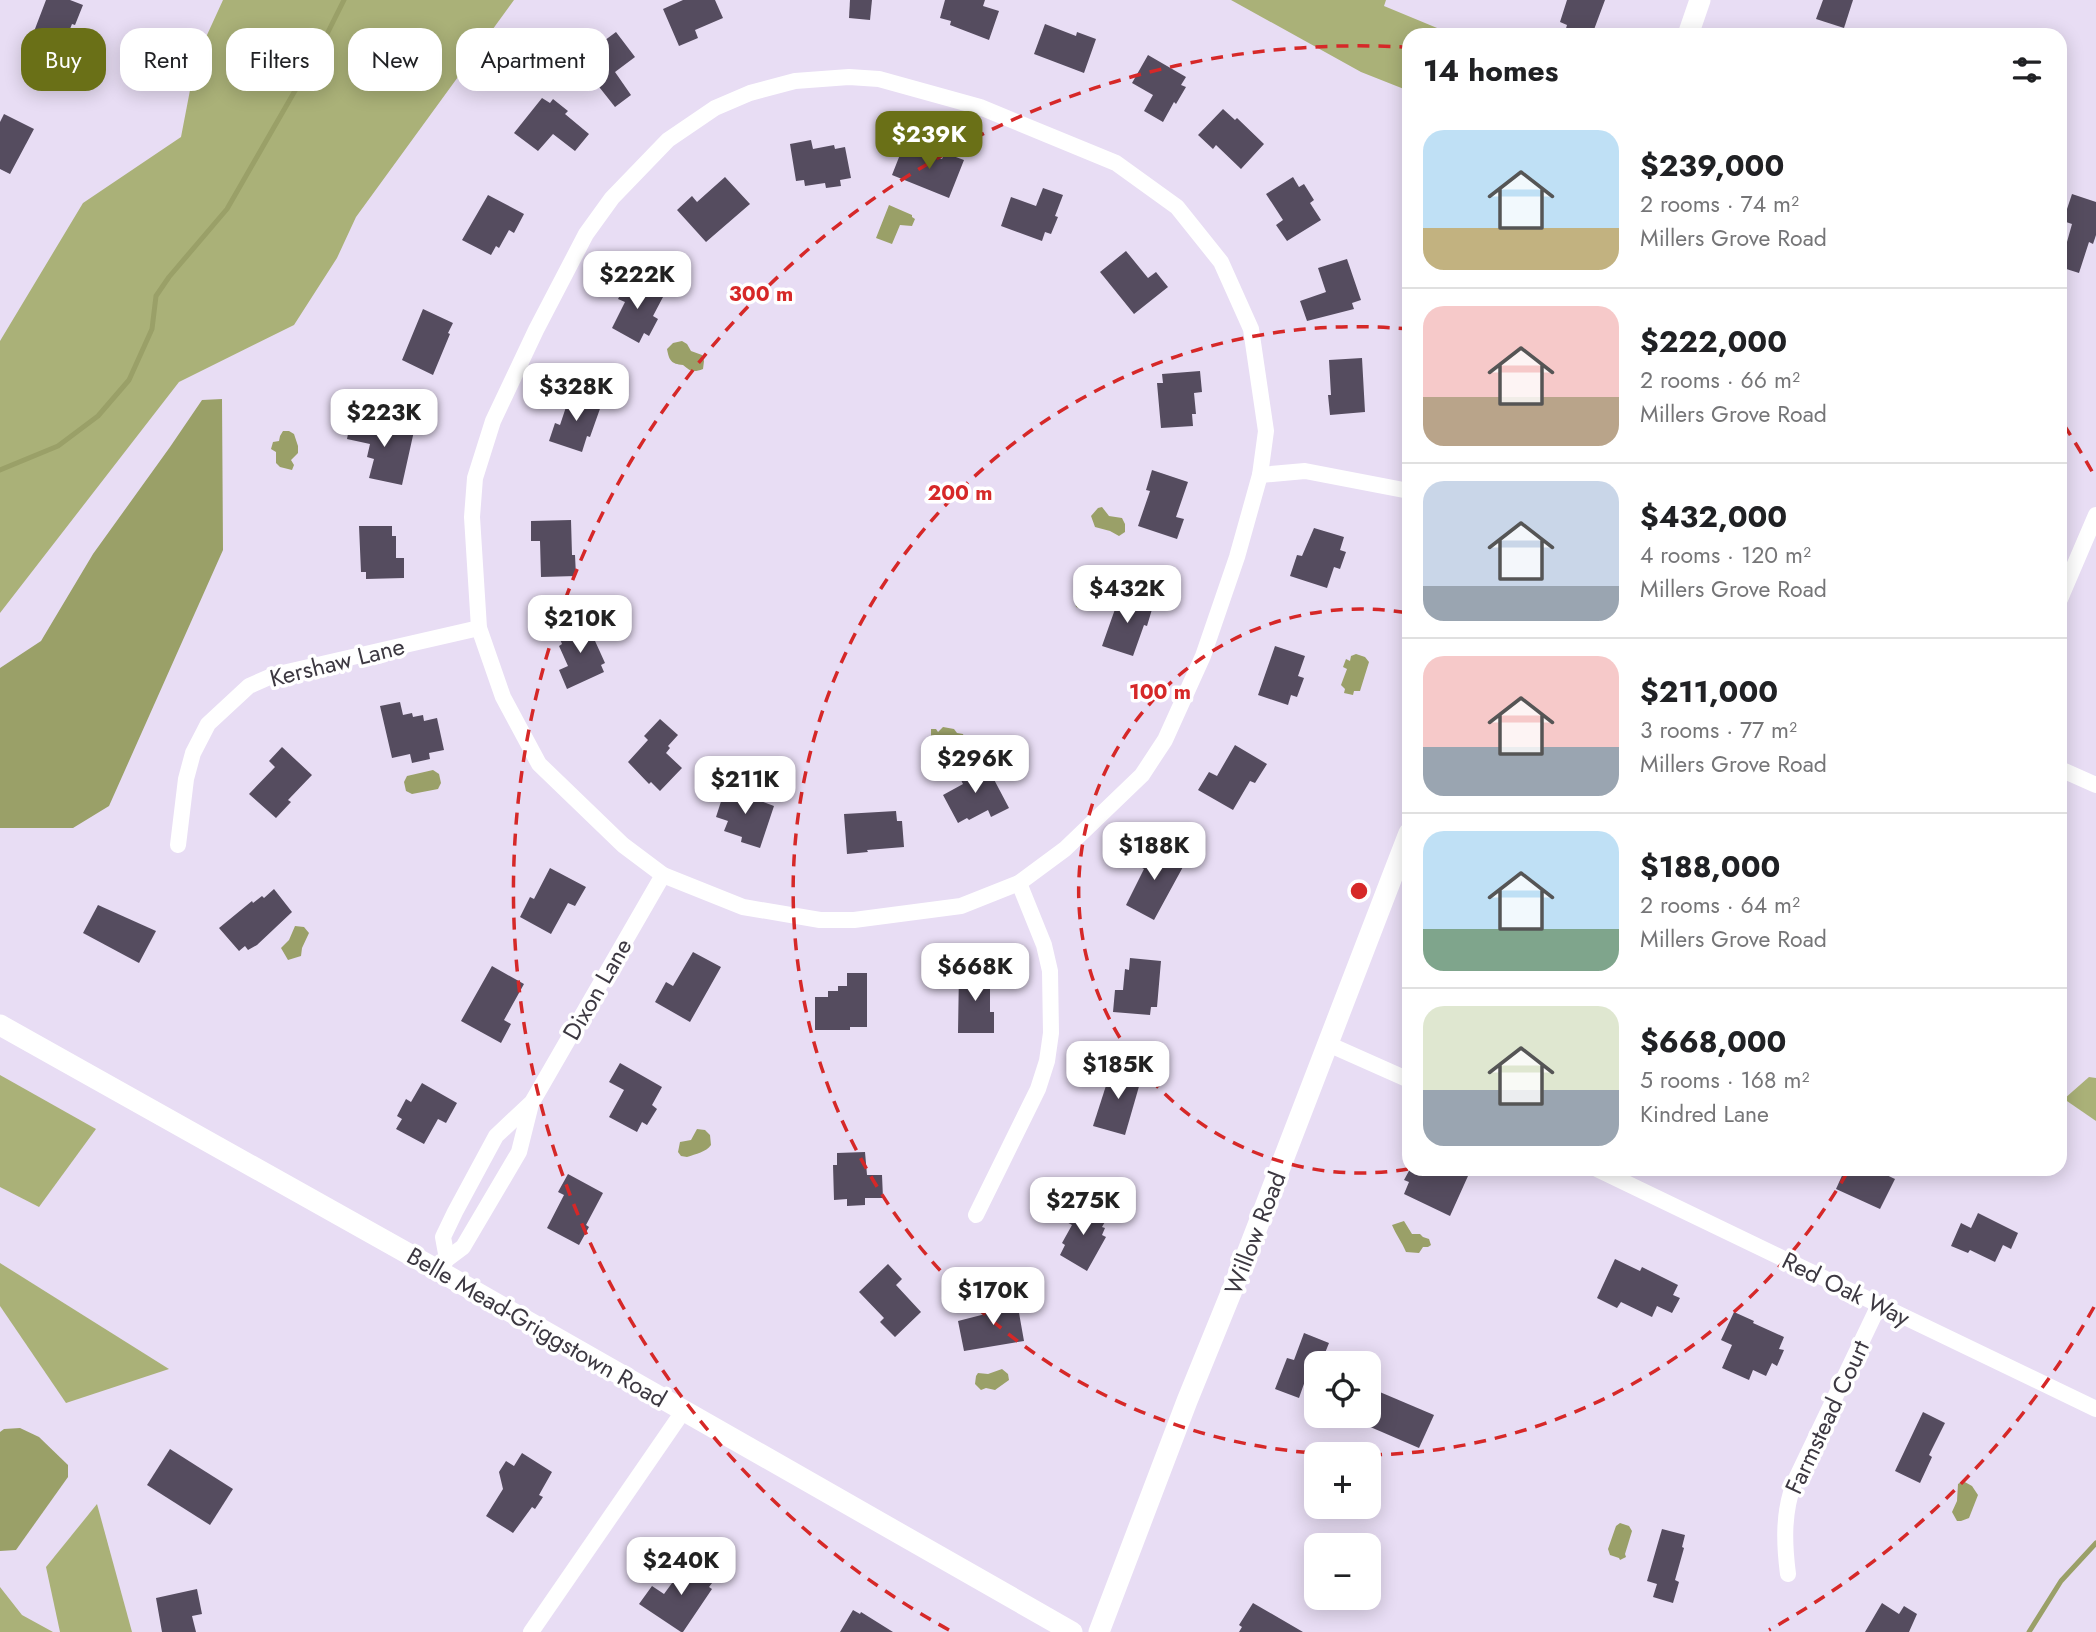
<!DOCTYPE html>
<meta charset="utf-8">
<style>
:root{--surface:#fff;--page:#f6f6f6;--text:#202124;--muted:#757577;--line:#e0e0e0;--accent:#6a7017}
body{margin:0;font-family:Jost,sans-serif;background:var(--page);color:var(--text);height:100vh;display:flex;flex-direction:column;font-size:26px;white-space:nowrap}
*{box-sizing:border-box;margin:0}
p{font-size:23px;color:var(--muted)}
.icon{flex:none;width:38px;height:38px;fill:none;stroke:currentColor;stroke-width:2;stroke-linecap:round;stroke-linejoin:round}
.map{position:relative;flex:1;overflow:hidden}
.panel{position:absolute;left:1402px;top:28px;width:665px;height:1148px;display:flex;flex-direction:column;background:var(--surface);border-radius:21px;box-shadow:0 4px 18px #0003}
.panel>*{flex:none}
.top-card{position:absolute;left:21px;top:28px;width:665px;height:63px;display:flex;gap:14px}
.controls{position:absolute;left:1304px;top:1351px;display:grid;gap:14px}
.controls a{display:grid;place-items:center;width:77px;height:77px;border-radius:14px;background:var(--surface);box-shadow:0 4px 18px #0003;font-size:35px}
.price{position:absolute;translate:-50% -60px;padding:0 16px;border-radius:14px;background:#fff;color:#222;font-size:23px;line-height:46px;filter:drop-shadow(0 2px 4px #0008)}
.price::after{content:'';position:absolute;left:50%;top:42px;width:21px;height:16px;margin-left:-10px;background:inherit;clip-path:polygon(0 0,100% 0,50% 100%)}
.price.active{background:var(--accent);color:#fff}
ul{padding:0;list-style:none}
li{display:flex;align-items:center;gap:21px;height:175px;padding:0 21px}
li+li{border-top:2px solid var(--line)}
li span{display:grid;place-items:center;flex:none;width:196px;height:140px;border-radius:21px;color:#555}
li>.icon{margin-inline-start:auto}
span .icon{width:84px;height:84px;fill:#fffc;stroke-width:1}
li b{font-size:30px}
h2{display:flex;justify-content:space-between;align-items:center;height:84px;padding:0 21px;font-size:30px}
.tag{padding:0 24px;border-radius:21px;background:var(--surface);box-shadow:0 4px 18px #0003;font-size:24px;line-height:63px}
.tag.active{background:var(--accent);color:#fff}
.map>svg:first-child{display:block}
</style>
<div class="map">
<svg width="2096" height="1632" viewBox="0 0 2096 1632">
<rect width="100%" height="100%" fill="#e8ddf4"/>
<!-- forest -->
<g fill="#aab178">
<polygon points="223,0 514,0 356,217 337,258 294,325 179,382 0,613 0,341 83,203 181,137 196,59"/>
<polygon points="1231,0 1386,0 1384,6 1454,35 1409,35 1409,91 1361,72"/>
<polygon points="0,1075 96,1129 39,1207 0,1187"/>
<polygon points="2089,1077 2096,1078 2096,1121 2064,1099"/>
<polygon points="0,1263 169,1369 66,1403 0,1306"/>
<polygon points="97,1504 132,1632 60,1632 46,1567"/>
<polygon points="0,1587 22,1615 53,1632 0,1632"/>
</g>
<!-- water -->
<g fill="#9aa068">
<polygon points="889,205 912,215 912,217 915,219 912,226 900,225 892,244 876,238"/>
<path d="M682 341 687 344 691 351 702 355 704 361 703 369C693 373 690 371 683 365 671 364 669 360 667 349L673 343Z"/>
<polygon points="222,399 223,550 109,806 73,828 0,828 0,668 41,641 93,554 170,447 202,400"/>
<polygon points="283,431 289,431 294,434 298,446 298,453 291,460 294,465 292,470 280,467 276,463 276,452 271,449 273,442 279,441 280,436"/>
<polygon points="1102,507 1109,516 1122,518 1125,524 1125,532 1119,536 1110,531 1095,527 1091,516 1098,508"/>
<polygon points="1085,576 1099,581 1101,585 1091,608 1085,610 1076,607 1075,602"/>
<polygon points="1356,654 1365,657 1369,662 1360,691 1354,691 1353,695 1344,693 1345,689 1341,685 1347,669 1343,667 1346,659 1350,661 1351,656"/>
<polygon points="943,727 954,729 957,733 963,734 965,740 951,748 942,746 936,754 931,755 926,752 924,746 931,736 931,729 936,729 938,732"/>
<polygon points="433,770 439,774 441,783 438,789 412,794 406,791 404,782 407,776"/>
<polygon points="295,926 304,927 309,933 302,948 301,956 288,960 281,948 289,940"/>
<path d="M697 1129 705 1130 710 1135 711 1145C706 1152 696 1154 687 1157L681 1156 678 1152 680 1142 691 1140Z"/>
<path d="M1404 1221 1412 1234H1420L1423 1237 1429 1239 1431 1245 1428 1247H1423L1419 1253 1406 1252C1402 1242 1396 1235 1392 1225Z"/>
<polygon points="1002,1369 1008,1374 1009,1380 995,1390 986,1388 981,1390 975,1384 976,1376 978,1373 988,1374"/>
<polygon points="20,1428 39,1437 68,1465 68,1477 16,1550 0,1551 0,1432 4,1429"/>
<polygon points="1963,1481 1972,1486 1978,1495 1969,1518 1961,1521 1957,1521 1952,1512 1957,1501 1958,1484"/>
<polygon points="1620,1523 1629,1526 1632,1531 1625,1554 1626,1557 1620,1560 1619,1558 1610,1555 1608,1549 1616,1526"/>
</g>
<g fill="none" stroke-linecap="round" stroke-linejoin="round">
<!-- stream -->
<g stroke="#9aa068" stroke-width="5">
<polyline points="0,470 58,446 98,416 129,380 152,329 156,296 169,277 227,209 323,42 344,0"/>
<polyline points="2029,1632 2061,1581 2096,1543"/>
</g>
</g>
<!-- building -->
<g fill="#554c5f">
<polygon points="46,0 70,0 83,5 75,25 72,24 60,54 30,42"/>
<polygon points="683,0 715,0 723,18 695,30 698,38 679,46 663,9"/>
<polygon points="850,0 872,0 870,20 849,18"/>
<polygon points="945,0 985,0 983,6 999,11 989,40 950,25 951,21 940,18"/>
<polygon points="1567,0 1605,0 1592,35 1564,35 1567,25 1560,22"/>
<polygon points="1823,0 1853,0 1844,28 1816,19"/>
<polygon points="1045,24 1076,36 1077,32 1096,39 1084,73 1034,54"/>
<polygon points="616,32 635,57 615,72 631,95 615,107 596,83 594,85 583,70 587,67 581,58"/>
<polygon points="1148,55 1186,77 1181,85 1186,87 1176,104 1174,102 1163,122 1144,111 1153,95 1132,83"/>
<polygon points="542,98 550,103 553,99 568,111 565,114 589,134 575,151 553,134 538,151 514,133"/>
<polygon points="1223,109 1235,120 1237,118 1264,144 1241,169 1216,145 1213,149 1198,135"/>
<polygon points="4,114 34,129 10,174 0,169 0,122"/>
<polygon points="811,140 813,149 834,145 835,149 845,147 851,178 840,180 841,186 826,188 825,183 805,186 804,180 796,181 790,144"/>
<polygon points="903,147 916,152 917,149 942,159 945,153 964,160 949,198 892,175"/>
<polygon points="725,177 750,204 706,242 677,210 692,196 697,202"/>
<polygon points="1293,177 1299,187 1304,184 1314,200 1310,203 1321,220 1287,241 1276,225 1283,220 1266,194"/>
<polygon points="1043,188 1063,195 1055,216 1058,217 1051,234 1045,232 1042,241 1001,226 1011,197 1036,206"/>
<polygon points="2072,194 2096,202 2096,235 2093,244 2089,242 2079,273 2060,267 2072,224 2063,221"/>
<polygon points="488,195 524,214 514,233 509,230 499,248 496,246 491,255 462,240"/>
<polygon points="1126,251 1148,278 1156,272 1168,287 1134,314 1100,272"/>
<polygon points="1347,259 1361,300 1352,303 1354,309 1307,321 1300,301 1326,292 1318,268"/>
<polygon points="629,279 663,297 653,316 658,319 649,336 644,333 639,343 612,328 625,302 618,299"/>
<polygon points="423,309 453,323 448,333 450,334 433,375 402,360"/>
<polygon points="1362,358 1365,412 1330,415 1328,395 1331,395 1329,360"/>
<polygon points="1200,371 1202,392 1194,393 1196,414 1192,414 1193,426 1161,428 1157,383 1163,383 1162,374"/>
<polygon points="571,392 602,403 590,437 587,436 582,452 549,441 555,423 560,425"/>
<polygon points="351,419 414,431 402,485 369,478 374,459 367,457 370,444 347,439"/>
<polygon points="1152,470 1188,482 1176,517 1184,519 1177,539 1138,526 1150,491 1146,490"/>
<polygon points="571,520 572,555 575,555 576,576 541,577 540,541 531,541 531,521"/>
<polygon points="359,526 392,526 392,536 396,536 396,558 404,558 404,578 366,579 366,572 361,572"/>
<polygon points="1314,528 1344,537 1340,550 1346,552 1340,569 1334,567 1327,588 1290,576 1297,555 1302,556"/>
<polygon points="1120,595 1153,606 1147,626 1144,625 1133,656 1102,646"/>
<polygon points="586,621 605,663 601,665 604,672 567,689 559,670 568,666 559,646 562,644 558,634"/>
<polygon points="1275,646 1305,656 1298,676 1304,678 1297,697 1291,695 1288,705 1258,695"/>
<polygon points="400,702 403,715 412,713 413,717 423,715 424,721 437,718 444,750 429,753 430,759 412,763 410,754 392,758 380,706"/>
<polygon points="660,719 678,735 668,746 670,748 666,753 682,768 660,791 651,782 649,784 628,762 648,740 644,736"/>
<polygon points="1235,745 1267,764 1255,783 1250,781 1233,810 1198,790 1209,772 1217,776"/>
<polygon points="282,747 312,775 288,800 291,802 276,818 249,794 275,767 269,761"/>
<polygon points="977,762 983,773 989,770 1009,808 991,817 988,810 969,820 967,818 958,823 943,795 963,784 957,772"/>
<polygon points="726,786 759,797 758,800 774,806 760,848 741,842 742,837 724,831 728,821 716,817"/>
<polygon points="896,811 897,821 902,821 904,847 867,850 868,852 847,854 844,814"/>
<polygon points="1147,846 1184,865 1154,920 1126,905 1144,869 1137,865"/>
<polygon points="550,868 586,887 575,906 568,903 551,934 520,917 530,897 534,899"/>
<polygon points="274,889 292,912 257,945 248,950 245,946 239,951 219,928 252,901 253,903 262,896 264,898"/>
<polygon points="98,905 156,931 139,963 83,933"/>
<polygon points="693,952 721,967 690,1022 655,1002 666,982 673,986"/>
<polygon points="1130,958 1161,961 1157,1007 1151,1007 1150,1015 1113,1012 1115,990 1123,990 1125,969 1129,970"/>
<polygon points="492,966 524,984 504,1020 511,1024 501,1043 461,1021"/>
<polygon points="959,971 990,971 990,1012 994,1012 994,1033 958,1033"/>
<polygon points="847,973 867,973 867,1027 850,1027 850,1030 815,1030 815,997 828,997 828,991 838,991 838,986 847,986"/>
<polygon points="620,1063 662,1087 652,1105 657,1109 647,1125 642,1122 637,1132 609,1117 624,1090 609,1082"/>
<polygon points="1112,1067 1142,1076 1125,1135 1093,1126"/>
<polygon points="422,1083 457,1103 446,1123 438,1119 424,1144 396,1129 402,1119 397,1116 406,1099 411,1102"/>
<polygon points="865,1152 867,1175 882,1175 883,1198 865,1198 865,1205 847,1206 847,1199 834,1200 833,1165 837,1165 837,1153"/>
<polygon points="1410,1169 1452,1169 1468,1176 1450,1216 1404,1194 1409,1182 1404,1180"/>
<polygon points="1845,1169 1874,1169 1895,1179 1880,1209 1836,1189"/>
<polygon points="568,1174 603,1193 586,1225 589,1227 579,1245 547,1228 564,1195 558,1192"/>
<polygon points="1075,1203 1106,1220 1102,1227 1105,1228 1102,1235 1106,1237 1087,1271 1060,1255 1065,1245 1062,1243 1072,1225 1065,1221"/>
<polygon points="1978,1213 2018,1233 2011,1249 2003,1245 1995,1262 1970,1250 1968,1253 1951,1246 1961,1223 1971,1228"/>
<polygon points="1615,1259 1640,1271 1642,1267 1678,1285 1673,1295 1680,1298 1672,1313 1657,1306 1652,1317 1621,1302 1617,1308 1597,1298"/>
<polygon points="888,1264 902,1279 896,1285 921,1312 895,1337 880,1322 884,1318 859,1292"/>
<polygon points="1016,1296 1024,1341 964,1351 958,1321 997,1311 995,1300"/>
<polygon points="1734,1312 1754,1321 1753,1323 1784,1337 1779,1349 1784,1350 1777,1366 1772,1363 1766,1376 1753,1370 1749,1380 1722,1368 1732,1345 1721,1340"/>
<polygon points="1304,1333 1329,1343 1321,1363 1316,1363 1316,1385 1305,1381 1299,1398 1275,1389 1287,1358 1294,1360"/>
<polygon points="1368,1387 1434,1415 1419,1448 1368,1426"/>
<polygon points="1923,1412 1945,1423 1929,1455 1932,1457 1920,1483 1895,1471"/>
<polygon points="170,1449 233,1489 210,1525 147,1485"/>
<polygon points="522,1453 552,1472 539,1495 543,1497 535,1509 532,1507 513,1533 486,1516 503,1489 499,1472 506,1461 514,1466"/>
<polygon points="1662,1529 1685,1535 1682,1547 1684,1548 1675,1580 1679,1582 1673,1603 1653,1597 1657,1584 1647,1581"/>
<polygon points="698,1561 718,1575 709,1587 712,1589 683,1632 681,1632 639,1604 652,1586 664,1594 675,1579 679,1582 687,1571 690,1573"/>
<polygon points="197,1589 202,1614 192,1616 196,1632 162,1632 156,1598"/>
<polygon points="1253,1603 1303,1632 1239,1632 1242,1627 1239,1625"/>
<polygon points="1882,1603 1899,1614 1904,1606 1917,1614 1909,1632 1865,1632"/>
<polygon points="853,1610 860,1614 861,1612 893,1632 840,1632"/>
</g>
<g fill="none" stroke-linecap="round" stroke-linejoin="round">
<!-- minor -->
<g stroke="#fff" stroke-width="16">
<polygon points="849,77 879,79 980,107 1116,163 1177,207 1221,262 1251,329 1266,431 1260,475 1237,557 1203,656 1165,740 1142,775 1065,849 1019,883 961,906 854,920 820,920 743,907 663,875 623,845 539,764 503,697 479,628 472,517 475,478 493,421 536,330 586,234 612,198 668,140 715,108 750,93 795,81"/>
<polyline points="1260,475 1305,471 1409,491"/>
<polyline points="2060,599 2096,515"/>
<polyline points="2060,769 2096,785"/>
<polyline points="178,845 186,779 193,753 208,724 249,686 274,675 479,628"/>
<polyline points="1328,1044 1409,1080"/>
<polyline points="1597,1169 2096,1409"/>
<polyline points="976,1215 1038,1089 1047,1061 1051,1033 1050,971 1044,945 1019,883"/>
<polyline points="447,1259 443,1237 455,1212 496,1136 530,1104"/>
<polyline points="439,1271 447,1259 463,1247 519,1152 531,1104 663,875"/>
<path d="M1788 1574C1784 1543 1783 1513 1794 1483L1879 1305"/>
<polyline points="531,1632 684,1410"/>
</g>
<!-- tertiary -->
<g stroke="#fff" stroke-width="21">
<polyline points="1688,35 1700,0"/>
<polyline points="0,1025 439,1271 1072,1632"/>
<polyline points="1099,1632 1187,1401 1248,1251 1409,833"/>
</g>
</g>
<!-- distance rings -->
<g fill="none" stroke="#d62828" stroke-width="3.5" stroke-dasharray="12 9">
<path d="M1408 1169A282 282 0 1 1 1408 613"/>
<path d="M1847 1173A564 564 0 0 1 1369 1455M1329 1454A564 564 0 1 1 1408 329"/>
<path d="M2094 1307A845 845 0 0 1 1769 1630M949 1630A845 845 0 0 1 1403 47M2064 425A845 845 0 0 1 2094 475"/>
</g>
<g text-anchor="middle" dominant-baseline="central" stroke-width="7" stroke-linejoin="round" paint-order="stroke">
<!-- street labels -->
<g font-size="24" fill="#3c3841" stroke="#fff">
<text transform="translate(337 662) rotate(-14)">Kershaw Lane</text>
<text transform="translate(597 989) rotate(-60)">Dixon Lane</text>
<text transform="translate(1255 1233) rotate(-69)">Willow Road</text>
<text transform="translate(1846 1289) rotate(26)">Red Oak Way</text>
<text transform="translate(537 1327) rotate(30)">Belle Mead-Griggstown Road</text>
<text transform="translate(1827 1417) rotate(-65)">Farmstead Court</text>
</g>
</g>
<circle cx="1359" cy="891" r="10" fill="#d62828" stroke="#fff" stroke-width="3.5"/>
<g font-size="21" text-anchor="middle" font-weight="bold" fill="#d62828" stroke="#fff" stroke-width="7" stroke-linejoin="round" paint-order="stroke">
<text x="761" y="301">300 m</text>
<text x="960" y="500">200 m</text>
<text x="1160" y="699">100 m</text>
</g>
</svg>
<div class="controls">
<a><svg class="icon" aria-label="locate" viewBox="0 0 24 24"><circle cx="12" cy="12" r="6"/><path d="M12 2v4M12 18v4M2 12h4M18 12h4"/></svg></a>
<a>+</a>
<a>−</a>
</div>
<b class="price active" style="left:929px;top:171px">$239K</b>
<b class="price" style="left:637px;top:311px">$222K</b>
<b class="price" style="left:576px;top:423px">$328K</b>
<b class="price" style="left:384px;top:449px">$223K</b>
<b class="price" style="left:1127px;top:625px">$432K</b>
<b class="price" style="left:580px;top:655px">$210K</b>
<b class="price" style="left:975px;top:795px">$296K</b>
<b class="price" style="left:745px;top:816px">$211K</b>
<b class="price" style="left:1154px;top:882px">$188K</b>
<b class="price" style="left:975px;top:1003px">$668K</b>
<b class="price" style="left:1118px;top:1101px">$185K</b>
<b class="price" style="left:1083px;top:1237px">$275K</b>
<b class="price" style="left:993px;top:1327px">$170K</b>
<b class="price" style="left:681px;top:1597px">$240K</b>
<div class="top-card">
<a class="tag active">Buy</a>
<a class="tag">Rent</a>
<a class="tag">Filters</a>
<a class="tag">New</a>
<a class="tag">Apartment</a>
</div>
<section class="panel">
<h2>14 homes<svg class="icon" aria-label="filters" viewBox="0 0 24 24"><path d="M4 7h16M4 17h16"/><circle cx="9" cy="7" r="2"/><circle cx="15" cy="17" r="2"/></svg></h2>
<ul>
<li><span style="background:linear-gradient(#bfe0f5 70%,#c2b280 0)"><svg class="icon" aria-label="home" viewBox="0 0 24 24"><path d="M3 11l9-7 9 7M6 9v11h12V9"/></svg></span><div><b>$239,000</b><p>2 rooms · 74 m²</p><p>Millers Grove Road</p></div></li>
<li><span style="background:linear-gradient(#f6c9c9 65%,#b9a48a 0)"><svg class="icon" aria-label="home" viewBox="0 0 24 24"><path d="M3 11l9-7 9 7M6 9v11h12V9"/></svg></span><div><b>$222,000</b><p>2 rooms · 66 m²</p><p>Millers Grove Road</p></div></li>
<li><span style="background:linear-gradient(#c9d6e8 75%,#9aa5b1 0)"><svg class="icon" aria-label="home" viewBox="0 0 24 24"><path d="M3 11l9-7 9 7M6 9v11h12V9"/></svg></span><div><b>$432,000</b><p>4 rooms · 120 m²</p><p>Millers Grove Road</p></div></li>
<li><span style="background:linear-gradient(#f6c9c9 65%,#9aa5b1 0)"><svg class="icon" aria-label="home" viewBox="0 0 24 24"><path d="M3 11l9-7 9 7M6 9v11h12V9"/></svg></span><div><b>$211,000</b><p>3 rooms · 77 m²</p><p>Millers Grove Road</p></div></li>
<li><span style="background:linear-gradient(#bfe0f5 70%,#7fa58c 0)"><svg class="icon" aria-label="home" viewBox="0 0 24 24"><path d="M3 11l9-7 9 7M6 9v11h12V9"/></svg></span><div><b>$188,000</b><p>2 rooms · 64 m²</p><p>Millers Grove Road</p></div></li>
<li><span style="background:linear-gradient(#dfe7d0 60%,#9aa5b1 0)"><svg class="icon" aria-label="home" viewBox="0 0 24 24"><path d="M3 11l9-7 9 7M6 9v11h12V9"/></svg></span><div><b>$668,000</b><p>5 rooms · 168 m²</p><p>Kindred Lane</p></div></li>
</ul>
</section>
</div>
